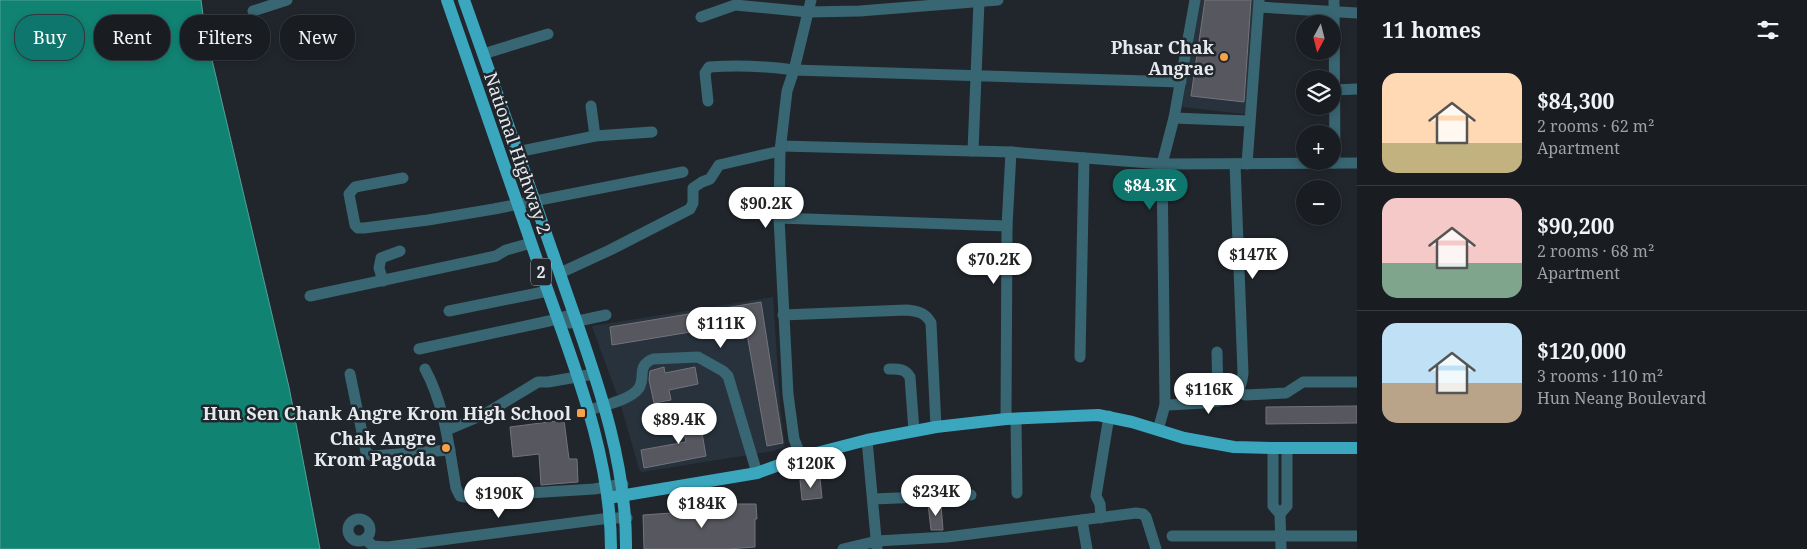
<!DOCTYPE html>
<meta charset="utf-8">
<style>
:root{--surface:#191c21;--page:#26292e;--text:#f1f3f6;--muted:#9fa1a5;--line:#373a3f;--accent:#0f766e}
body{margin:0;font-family:"Noto Serif",serif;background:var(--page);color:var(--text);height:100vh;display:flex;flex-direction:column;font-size:19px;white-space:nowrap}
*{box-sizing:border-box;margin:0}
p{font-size:16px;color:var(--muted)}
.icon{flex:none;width:28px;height:28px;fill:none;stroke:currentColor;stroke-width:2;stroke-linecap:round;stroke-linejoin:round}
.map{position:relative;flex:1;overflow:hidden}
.panel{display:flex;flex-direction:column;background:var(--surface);width:450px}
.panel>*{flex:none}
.guide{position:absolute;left:15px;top:15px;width:475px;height:45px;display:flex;gap:10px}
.needle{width:32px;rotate:187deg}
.controls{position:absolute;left:1296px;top:15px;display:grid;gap:10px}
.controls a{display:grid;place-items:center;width:45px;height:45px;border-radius:50%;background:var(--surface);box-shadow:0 2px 8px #0003,0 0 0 1px var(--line);font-size:25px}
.price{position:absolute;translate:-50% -42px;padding:0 11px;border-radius:18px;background:#fff;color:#222;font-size:16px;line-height:32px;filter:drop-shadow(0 1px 2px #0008)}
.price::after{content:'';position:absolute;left:50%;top:30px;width:15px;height:11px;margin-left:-8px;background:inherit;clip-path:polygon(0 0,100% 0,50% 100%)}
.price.current{background:var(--accent);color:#fff}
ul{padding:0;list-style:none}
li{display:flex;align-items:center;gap:15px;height:125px;padding:0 25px}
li+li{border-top:1px solid var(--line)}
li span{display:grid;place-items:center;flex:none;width:140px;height:100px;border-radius:15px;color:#555}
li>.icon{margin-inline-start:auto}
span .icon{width:60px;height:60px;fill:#fffc;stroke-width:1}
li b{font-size:21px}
h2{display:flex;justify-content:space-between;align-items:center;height:60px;padding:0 25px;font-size:21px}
.pill{padding:0 18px;border-radius:20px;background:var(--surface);box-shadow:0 2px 8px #0003,0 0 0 1px var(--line);font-size:18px;line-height:45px}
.pill.current{background:var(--accent);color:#fff}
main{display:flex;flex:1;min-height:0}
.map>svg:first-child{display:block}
</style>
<main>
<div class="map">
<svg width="1357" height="549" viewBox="0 0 1357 549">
<rect width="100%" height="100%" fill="#21262c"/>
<!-- built -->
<g fill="#28323c">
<polygon points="1200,0 1262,0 1252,115 1182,107"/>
<polygon points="773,297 780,405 785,447 773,451 642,472 639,469 621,406 592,326"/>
</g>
<!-- water -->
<polygon fill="#118373" stroke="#51a298" points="0,0 201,0 205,30 289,387 320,549 0,549"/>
<!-- building -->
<g fill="#57575f" stroke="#73737b">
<polygon points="1205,0 1251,0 1244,102 1191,96"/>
<polygon points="761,302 783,443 767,446 745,323 612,345 610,327"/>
<polygon points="664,367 665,373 695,367 698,384 669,390 671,400 654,403 649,380 650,371"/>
<polygon points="1357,406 1357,423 1266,424 1266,407"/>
<polygon points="698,410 706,456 644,468 641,450 686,442 680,413"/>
<polygon points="564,420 569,459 577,459 578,482 541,485 539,454 513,457 510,427"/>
<polygon points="820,478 822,498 802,500 800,480"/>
<polygon points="728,504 756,504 757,519 755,519 755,547 728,549 644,549 643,515 728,509"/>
<polygon points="928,504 941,504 943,530 931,530"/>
</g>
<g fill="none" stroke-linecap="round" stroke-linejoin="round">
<!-- minor -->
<g stroke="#386672" stroke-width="11">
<polyline points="1334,0 1335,163"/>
<polyline points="1259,7 1357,13"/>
<polyline points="253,11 287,0"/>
<polyline points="701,17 735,5 808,12 860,11 998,0"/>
<polyline points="483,54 548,34"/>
<polyline points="1334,90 1357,89"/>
<path d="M708 101 705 73 709 67C738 65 765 66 794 70L1181 82"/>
<polyline points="591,106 595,136"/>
<polyline points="1174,118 1249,121"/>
<polyline points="781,146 1011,152 1162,164 1357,163"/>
<polyline points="973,151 979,1"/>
<polyline points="517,152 595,136 652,132"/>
<polyline points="1247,164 1259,0"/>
<polyline points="403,178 355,187 349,194 355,225 358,228 364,228 428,220 494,209 683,172"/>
<polyline points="779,218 1007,226"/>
<polyline points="560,273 610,250 690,209 693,203 693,188 702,182 710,179 719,165 780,151"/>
<polyline points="383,281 379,268 381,258 400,251"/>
<polyline points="310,296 496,256 506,250 531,243"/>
<polyline points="449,311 548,291"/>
<path d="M783 315 906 310C917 311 925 312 931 323L936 427"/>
<polyline points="569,323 606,315"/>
<polyline points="419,349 549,321 574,314"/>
<polyline points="1217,352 1218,401"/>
<polyline points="1080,357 1084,158"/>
<path d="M425 369C445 406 449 448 456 488L460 496 465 497 594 489 623 484"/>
<path d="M889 369C898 369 905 368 910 377L914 431"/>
<polyline points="350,374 366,452 372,456 450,450"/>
<polyline points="1238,391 1245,395 1286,393 1303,382 1357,382"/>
<path d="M1165 405C1179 404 1222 404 1232 397 1240 391 1242 383 1243 373L1235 164"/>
<path d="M589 410C602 406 631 400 639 388 646 377 636 366 653 359L698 357 723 371 728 376 757 473"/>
<polyline points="1006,419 1007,226 1011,152"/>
<polyline points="1016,419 1017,493"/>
<polyline points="447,430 485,414 538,382 548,382 594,374"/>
<polyline points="1158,430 1165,405 1162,164 1174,118 1195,0"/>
<polyline points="867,440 877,549"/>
<polyline points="1273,448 1273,506 1280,514 1281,549"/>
<polyline points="801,457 794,439 788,394 779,218 780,151 787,91 794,70 811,0"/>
<polyline points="873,499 971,495"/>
<polyline points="1280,514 1287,506 1287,448"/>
<polyline points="1101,518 1100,504 1096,496 1109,416"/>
<circle cx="359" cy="530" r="11"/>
<polyline points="1082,520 1087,549"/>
<polyline points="1172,536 1357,536"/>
<polyline points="365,539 373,546 388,547 610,518 627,518"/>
<polyline points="843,549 877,541 947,537 1136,513 1143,514 1146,517 1156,549"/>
</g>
<!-- major -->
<g stroke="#3ba7be" stroke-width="12">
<path d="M447 0C480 95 513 191 546 286 576 371 611 457 611 549"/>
<path d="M464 0C496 90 528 181 559 271 590 362 627 452 626 549"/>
<polyline points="608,498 757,473 801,457 867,440 936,427 1006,419 1098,415 1132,422 1184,438 1234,447 1273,448 1357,448"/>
</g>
</g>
<!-- markers -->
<g fill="#f6a247" stroke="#21262c" stroke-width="2">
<circle cx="1224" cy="57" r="5"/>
<rect x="576" y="408" width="10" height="10" rx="2.5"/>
<circle cx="446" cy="448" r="5"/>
</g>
<g text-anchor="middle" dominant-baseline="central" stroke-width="5" stroke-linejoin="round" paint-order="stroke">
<!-- shield labels -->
<rect fill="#21262c" stroke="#abaeb3" stroke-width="1" x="531" y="258.5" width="20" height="27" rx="4"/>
<g font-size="16" font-weight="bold" fill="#e6e9ed">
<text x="541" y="272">2</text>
</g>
<!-- poi labels -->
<g font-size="18" font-weight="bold" fill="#e6e9ed" stroke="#21262c" text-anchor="end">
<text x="1214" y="47">Phsar Chak<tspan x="1214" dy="21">Angrae</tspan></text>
<text x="571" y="413">Hun Sen Chank Angre Krom High School</text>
<text x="436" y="438">Chak Angre<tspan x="436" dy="21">Krom Pagoda</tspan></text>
</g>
<!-- street labels -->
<g font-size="18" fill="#e6e9ed" stroke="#21262c">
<text transform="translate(518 153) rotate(71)">National Highway 2</text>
</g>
</g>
</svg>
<div class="controls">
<a><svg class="needle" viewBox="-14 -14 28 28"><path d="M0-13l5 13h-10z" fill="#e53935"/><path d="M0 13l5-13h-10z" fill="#9fa1a5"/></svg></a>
<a><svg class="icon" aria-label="layers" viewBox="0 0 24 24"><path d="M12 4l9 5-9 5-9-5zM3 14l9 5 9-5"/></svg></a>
<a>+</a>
<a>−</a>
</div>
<b class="price current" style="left:1150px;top:211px">$84.3K</b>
<b class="price" style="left:766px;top:229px">$90.2K</b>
<b class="price" style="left:1253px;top:280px">$147K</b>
<b class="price" style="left:994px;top:285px">$70.2K</b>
<b class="price" style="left:721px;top:349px">$111K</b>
<b class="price" style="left:1209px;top:415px">$116K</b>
<b class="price" style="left:679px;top:445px">$89.4K</b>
<b class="price" style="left:811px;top:489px">$120K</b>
<b class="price" style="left:936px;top:517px">$234K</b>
<b class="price" style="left:499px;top:519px">$190K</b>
<b class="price" style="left:702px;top:529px">$184K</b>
<div class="guide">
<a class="pill current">Buy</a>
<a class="pill">Rent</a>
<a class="pill">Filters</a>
<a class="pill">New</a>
</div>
</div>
<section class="panel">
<h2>11 homes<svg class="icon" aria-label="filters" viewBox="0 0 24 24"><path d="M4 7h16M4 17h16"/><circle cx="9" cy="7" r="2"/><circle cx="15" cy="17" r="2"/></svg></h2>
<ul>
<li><span style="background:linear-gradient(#ffd9b3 70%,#c2b280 0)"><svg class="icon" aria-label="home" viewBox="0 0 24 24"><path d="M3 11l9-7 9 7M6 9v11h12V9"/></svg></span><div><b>$84,300</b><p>2 rooms · 62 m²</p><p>Apartment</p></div></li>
<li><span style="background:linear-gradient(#f6c9c9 65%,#7fa58c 0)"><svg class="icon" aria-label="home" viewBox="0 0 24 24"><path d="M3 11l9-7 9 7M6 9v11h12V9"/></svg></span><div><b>$90,200</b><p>2 rooms · 68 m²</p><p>Apartment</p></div></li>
<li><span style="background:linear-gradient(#bfe0f5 60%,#b9a48a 0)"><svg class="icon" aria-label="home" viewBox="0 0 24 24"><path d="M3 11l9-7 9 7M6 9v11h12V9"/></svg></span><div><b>$120,000</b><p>3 rooms · 110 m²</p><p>Hun Neang Boulevard</p></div></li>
</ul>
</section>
</main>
